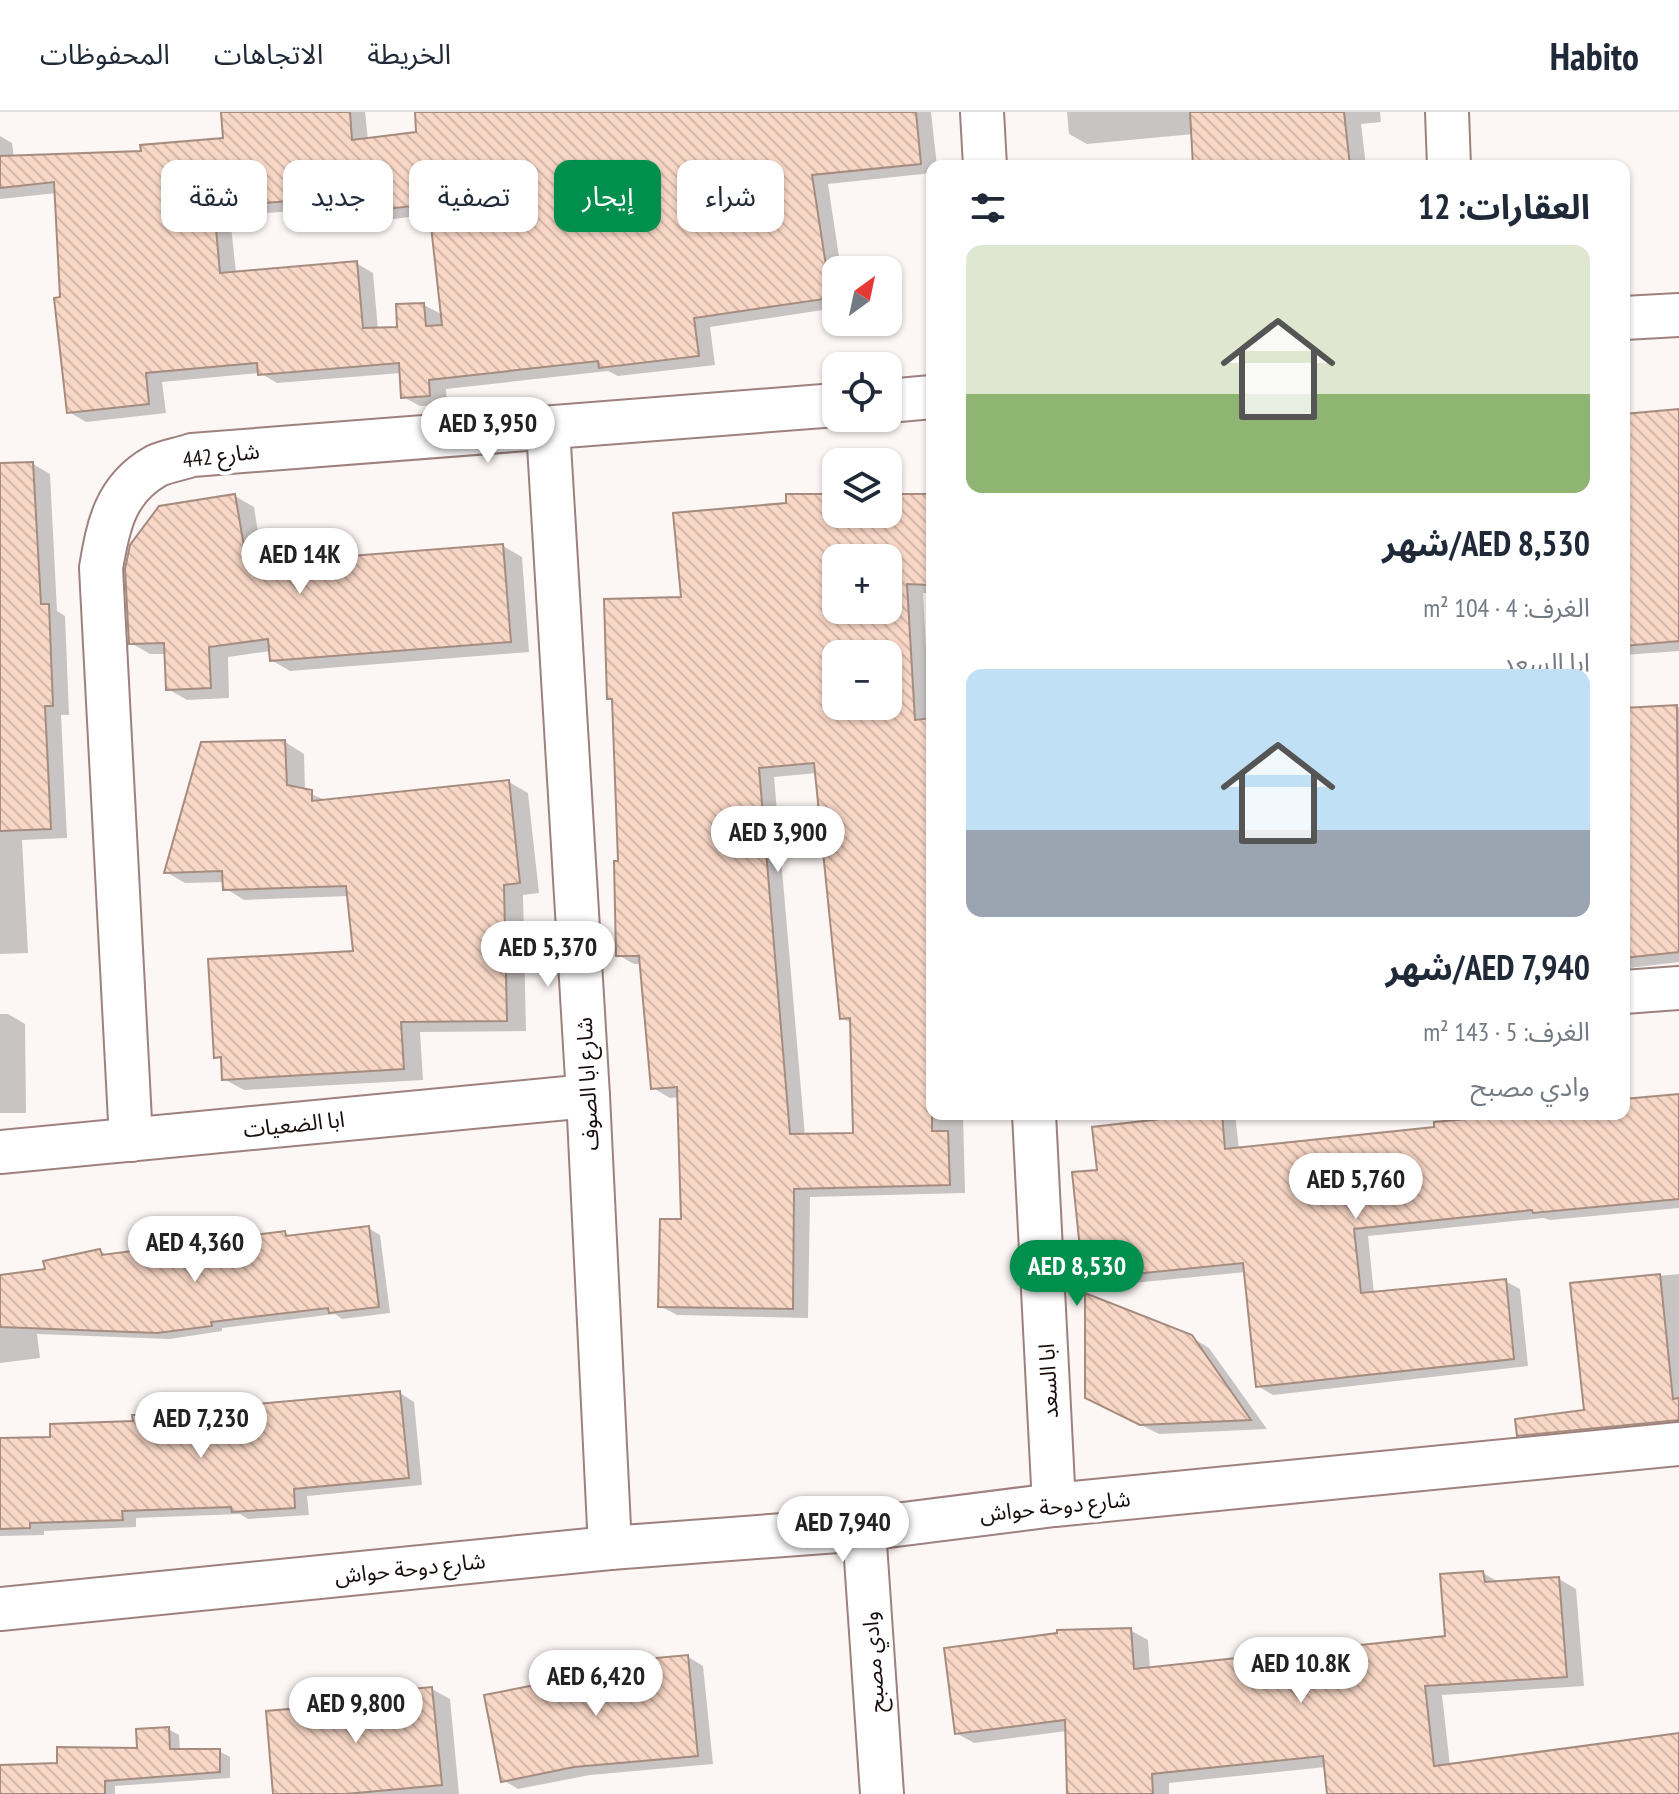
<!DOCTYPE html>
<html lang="ar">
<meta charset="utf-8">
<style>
:root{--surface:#fff;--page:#f2f2f3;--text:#1f2937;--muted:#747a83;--line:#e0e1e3;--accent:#018f4d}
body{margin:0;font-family:"PT Sans Narrow","Noto Sans Arabic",sans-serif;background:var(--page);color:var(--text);direction:rtl;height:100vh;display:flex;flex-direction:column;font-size:30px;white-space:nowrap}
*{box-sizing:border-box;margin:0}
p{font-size:26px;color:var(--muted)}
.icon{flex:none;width:44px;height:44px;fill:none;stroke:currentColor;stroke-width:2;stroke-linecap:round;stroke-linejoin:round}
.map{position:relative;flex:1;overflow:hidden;direction:ltr}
.sheet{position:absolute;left:926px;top:48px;width:704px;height:960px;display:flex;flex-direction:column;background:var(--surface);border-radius:16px;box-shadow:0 2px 6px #0004;direction:rtl}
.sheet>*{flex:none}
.guide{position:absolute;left:24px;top:48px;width:760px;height:72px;direction:rtl;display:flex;gap:16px}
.needle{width:52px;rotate:33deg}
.tools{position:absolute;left:822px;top:144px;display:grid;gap:16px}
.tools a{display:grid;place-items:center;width:80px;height:80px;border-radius:16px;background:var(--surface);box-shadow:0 2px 6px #0004;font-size:40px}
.price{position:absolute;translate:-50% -68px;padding:0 18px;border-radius:28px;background:#fff;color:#222;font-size:26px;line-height:52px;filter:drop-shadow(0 2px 4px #0008)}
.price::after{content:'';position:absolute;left:50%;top:48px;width:24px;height:18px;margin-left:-12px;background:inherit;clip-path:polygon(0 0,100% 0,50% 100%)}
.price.current{background:var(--accent);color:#fff}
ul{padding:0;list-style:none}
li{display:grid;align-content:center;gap:16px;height:424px;padding:0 40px}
li span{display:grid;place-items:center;height:248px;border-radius:16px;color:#555}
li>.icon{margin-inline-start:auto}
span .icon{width:144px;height:144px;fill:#fffc;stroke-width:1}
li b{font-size:34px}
h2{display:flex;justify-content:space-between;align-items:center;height:96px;padding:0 40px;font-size:34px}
.tag{padding:0 28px;border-radius:16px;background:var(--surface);box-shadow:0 2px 6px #0004;font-size:28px;line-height:72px}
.tag.current{background:var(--accent);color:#fff}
header{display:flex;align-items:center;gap:48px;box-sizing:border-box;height:112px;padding:0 40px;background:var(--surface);border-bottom:2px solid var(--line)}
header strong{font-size:38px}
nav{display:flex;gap:44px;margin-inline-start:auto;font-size:28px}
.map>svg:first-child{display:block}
</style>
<header>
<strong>Habito</strong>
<nav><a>الخريطة</a><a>الاتجاهات</a><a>المحفوظات</a></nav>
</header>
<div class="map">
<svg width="1679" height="1682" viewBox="0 0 1679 1682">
<defs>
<pattern id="building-back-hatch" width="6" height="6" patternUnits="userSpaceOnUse" patternTransform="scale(2)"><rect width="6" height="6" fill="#f8d7c6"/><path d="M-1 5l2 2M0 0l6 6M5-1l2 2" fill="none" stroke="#d4b7a9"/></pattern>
</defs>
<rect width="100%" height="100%" fill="#fcf6f5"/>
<!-- shadow -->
<g fill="#0003" fill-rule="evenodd">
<path d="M223 0H365L368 28 418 22 417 0H931L937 54H932V61L828 72 841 158H836V196L710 215 715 253 618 264 608 259 446 277 447 293 420 294 403 285 401 261 277 271 260 261 162 270 166 301 86 310 69 300 57 81 0 87V24L12 31 14 46 143 41 225 28ZM369 93 370 98 387 108 423 103 431 108 443 203 424 193 399 217 378 218 373 161 356 151 236 161 230 104Z"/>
<polygon points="1067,0 1380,0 1381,10 1361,12 1366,54 1264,54 1194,22 1087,32 1069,22"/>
<polygon points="1679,299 1679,539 1624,543 1624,304"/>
<polygon points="33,352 50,362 57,499 65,504 69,603 61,603 67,726 22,728 28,841 0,842 0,354"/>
<polygon points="235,384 254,395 263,452 503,434 522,445 529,540 290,559 271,548 271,539 228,545 229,586 187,588 168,577 166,542 150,542 131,531"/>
<path d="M836 384V402H888V384H928L932 386V481H923L930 608H932V1002H963L965 1081 810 1085 808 1206 677 1203 660 1194 683 1109 680 985 670 986 653 976 642 852H634L618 843 620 751 614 589 609 586 683 487 788 393ZM836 446H888V498H836ZM836 542H888V594H836ZM817 661 842 906 853 912 855 1023 805 1024 774 665Z"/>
<polygon points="1679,595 1679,850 1629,856 1624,853 1624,598"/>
<polygon points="285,630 304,642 305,679 327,689 509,670 528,681 539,781 523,783 526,919 420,920 423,968 244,978 224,967 223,949 216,944 355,841 349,784 244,788 225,776 225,770 185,771 166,760"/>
<polygon points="0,902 8,902 25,912 26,1001 0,1001"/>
<polygon points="1679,984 1679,1096 1550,1108 1544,1106 1368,1124 1374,1182 1505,1169 1520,1177 1528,1254 1273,1283 1258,1274 1246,1160 1102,1174 1087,1166 1087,1157 1084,1155 1099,1059 1171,1008 1171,1002 1235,1002 1239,1037 1437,1017 1524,1002 1624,1002 1624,988"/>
<polygon points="368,1116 380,1123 390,1201 342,1207 335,1202 222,1216 222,1219 170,1227 37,1222 40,1246 0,1251 0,1165 47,1159 100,1139 110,1144 285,1121 292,1125"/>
<polygon points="1679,1162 1679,1319 1536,1333 1519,1322 1586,1300 1573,1172"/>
<polygon points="1191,1225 1209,1236 1267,1317 1159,1322 1105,1295"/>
<polygon points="400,1281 414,1290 422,1373 307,1384 309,1403 248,1407 240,1402 136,1406 136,1415 44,1419 44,1423 0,1424 0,1327 52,1327 135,1311"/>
<polygon points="1483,1461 1500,1471 1559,1467 1576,1477 1584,1574 1442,1583 1450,1654 1679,1623 1679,1682 1329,1682 1326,1655 1169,1671 1169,1682 1069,1682 1067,1619 974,1631 956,1621 1130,1518 1148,1528 1150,1557 1447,1525"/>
<polygon points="688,1545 703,1554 713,1652 590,1663 518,1677 503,1668"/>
<polygon points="432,1577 450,1587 459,1682 275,1682 349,1594"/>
<polygon points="168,1617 179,1623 180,1639 219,1639 230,1645 230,1666 115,1674 115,1682 0,1682 0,1655 59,1653 139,1638"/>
</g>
<!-- building -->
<g fill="url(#building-back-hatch)" stroke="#a58c7f" stroke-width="2" fill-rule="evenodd">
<path d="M221 0H350L352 28 416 20 415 0H916L921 52 812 63 831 186 694 206 699 244 599 256 598 249 429 268 430 284 401 286 399 251 258 263 257 251 146 261 149 292 67 301 54 186 60 185 54 70 0 76V44L141 39 140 33 223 26ZM366 83 368 99 421 93 422 105H430L442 213 426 214 424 191 396 192 397 215 363 216 357 149 220 161 214 95Z"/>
<polygon points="1190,0 1344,0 1350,54 1193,54"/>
<polygon points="1679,297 1679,529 1624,534 1624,302"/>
<polygon points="33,350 41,492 49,492 53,594 45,594 51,717 0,719 0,351"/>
<polygon points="235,382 247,452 503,432 511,530 270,549 268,527 209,535 211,576 166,578 164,531 129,532 125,457 130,433 159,394"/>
<path d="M786 382H836V402H888V382H928L929 473 907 472 915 608 932 606V1019H948L950 1073 794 1077 793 1197 658 1195 660 1107H681L677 975 651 977 639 844H616L614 749H618L612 587H607L604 487 681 485 673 401 786 391ZM836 446H888V498H836ZM836 542H888V594H836ZM814 651 840 907 850 906 853 1021 790 1022 759 656Z"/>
<polygon points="1677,593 1679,840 1624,846 1624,596"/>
<polygon points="285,628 287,673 312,678 312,689 509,668 520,771 504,773 507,909 401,910 404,957 222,968 221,945 214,946 208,847 353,839 346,774 223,778 222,759 164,761 201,630"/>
<polygon points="1679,982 1679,1087 1533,1101 1532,1098 1354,1117 1361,1181 1506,1167 1514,1247 1256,1275 1243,1151 1085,1167 1085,1156 1082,1156 1072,1060 1097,1058 1092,1015 1169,1006 1169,1002 1222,1002 1225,1037 1434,1015 1434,1010 1523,1002 1624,1002 1624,987"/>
<polygon points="369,1114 379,1195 329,1201 328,1196 211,1210 212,1214 157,1221 0,1215 0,1163 45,1157 43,1149 100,1137 102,1143 285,1119 286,1124"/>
<polygon points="1660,1162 1673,1287 1679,1286 1679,1308 1517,1324 1515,1307 1584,1298 1570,1171"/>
<polygon points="1085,1181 1192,1223 1251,1308 1140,1313 1085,1286"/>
<polygon points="400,1279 409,1366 294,1377 295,1396 232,1400 231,1395 122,1399 123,1408 30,1411 30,1416 0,1417 0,1326 50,1325 50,1312 133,1309 132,1303 224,1300 224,1295"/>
<polygon points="1483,1459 1485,1470 1559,1465 1567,1565 1425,1574 1434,1654 1679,1621 1679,1682 1327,1682 1323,1644 1152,1662 1153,1682 1067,1682 1065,1608 955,1622 944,1536 1057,1521 1057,1518 1131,1516 1134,1557 1445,1524 1440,1462"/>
<polygon points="688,1543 698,1644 574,1655 501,1670 484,1583 581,1564 580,1553"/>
<polygon points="432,1575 442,1673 346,1682 273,1682 266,1599 347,1592 346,1583"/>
<polygon points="169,1615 170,1637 220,1637 220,1660 105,1669 105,1682 0,1682 0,1653 57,1651 57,1635 137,1636 136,1617"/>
</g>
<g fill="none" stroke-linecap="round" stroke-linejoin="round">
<!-- minor casing -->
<g stroke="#9e817f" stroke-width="46">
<g id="minor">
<polyline points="982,0 985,54"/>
<polyline points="1447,0 1449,54"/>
<polyline points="1624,206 1679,203"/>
<polyline points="888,289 932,285"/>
<polyline points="548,316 588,984 610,1436"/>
<polyline points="1624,880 1679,876"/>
<polyline points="1034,1002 1054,1393"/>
<path d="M131 1028 101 456C108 414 115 377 156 354 166 349 181 347 192 343L836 293"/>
<polyline points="0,1040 588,984"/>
<polyline points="864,1417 882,1682"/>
<polyline points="0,1497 610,1436 864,1417 1054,1393 1679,1332"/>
</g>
</g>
<!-- minor -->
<use href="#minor" stroke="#fff" stroke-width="42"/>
</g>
<g text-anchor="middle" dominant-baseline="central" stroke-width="8" stroke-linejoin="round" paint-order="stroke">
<!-- street labels -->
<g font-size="22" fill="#170d0c" stroke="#fff">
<text transform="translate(221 343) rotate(-7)">شارع 442</text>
<text transform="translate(587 972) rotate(-93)">شارع ابا الصوف</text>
<text transform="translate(294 1012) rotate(-6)">ابا الضعيات</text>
<text transform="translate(1048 1269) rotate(-93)">ابا السعد</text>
<text transform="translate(1055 1394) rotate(-6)">شارع دوحة حواش</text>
<text transform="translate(410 1456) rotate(-6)">شارع دوحة حواش</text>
<text transform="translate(873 1550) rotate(-94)">وادي مصبح</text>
</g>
</g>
</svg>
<div class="tools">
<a><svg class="needle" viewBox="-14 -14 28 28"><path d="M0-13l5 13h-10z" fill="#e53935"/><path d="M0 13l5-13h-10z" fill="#747a83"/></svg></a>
<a><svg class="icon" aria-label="locate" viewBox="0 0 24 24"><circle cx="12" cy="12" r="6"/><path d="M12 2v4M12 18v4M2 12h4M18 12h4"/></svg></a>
<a><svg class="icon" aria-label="layers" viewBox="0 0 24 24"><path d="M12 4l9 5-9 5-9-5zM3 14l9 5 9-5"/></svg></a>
<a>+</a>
<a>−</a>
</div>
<b class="price" style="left:488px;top:353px">AED 3,950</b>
<b class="price" style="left:300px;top:484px">AED 14K</b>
<b class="price" style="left:778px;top:762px">AED 3,900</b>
<b class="price" style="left:548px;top:877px">AED 5,370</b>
<b class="price" style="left:1356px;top:1109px">AED 5,760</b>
<b class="price" style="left:195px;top:1172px">AED 4,360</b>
<b class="price current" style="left:1077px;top:1196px">AED 8,530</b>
<b class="price" style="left:201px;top:1348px">AED 7,230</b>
<b class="price" style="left:843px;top:1452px">AED 7,940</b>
<b class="price" style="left:1301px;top:1593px">AED 10.8K</b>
<b class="price" style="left:596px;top:1606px">AED 6,420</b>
<b class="price" style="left:356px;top:1633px">AED 9,800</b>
<div class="guide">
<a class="tag">شراء</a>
<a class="tag current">إيجار</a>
<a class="tag">تصفية</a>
<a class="tag">جديد</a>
<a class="tag">شقة</a>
</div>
<section class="sheet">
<h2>العقارات: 12<svg class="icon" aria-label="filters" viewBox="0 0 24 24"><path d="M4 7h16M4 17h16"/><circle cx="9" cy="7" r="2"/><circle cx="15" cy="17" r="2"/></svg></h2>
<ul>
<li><span style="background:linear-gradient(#dfe7d0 60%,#8fb573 0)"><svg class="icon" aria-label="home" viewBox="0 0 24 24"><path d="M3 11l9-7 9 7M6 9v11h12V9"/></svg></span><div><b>AED 8,530/شهر</b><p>الغرف: 4 · 104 m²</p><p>ابا السعد</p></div></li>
<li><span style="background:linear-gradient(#bfe0f5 65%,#9aa5b1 0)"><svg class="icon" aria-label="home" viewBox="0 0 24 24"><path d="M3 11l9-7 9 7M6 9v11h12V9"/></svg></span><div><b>AED 7,940/شهر</b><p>الغرف: 5 · 143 m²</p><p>وادي مصبح</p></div></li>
</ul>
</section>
</div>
